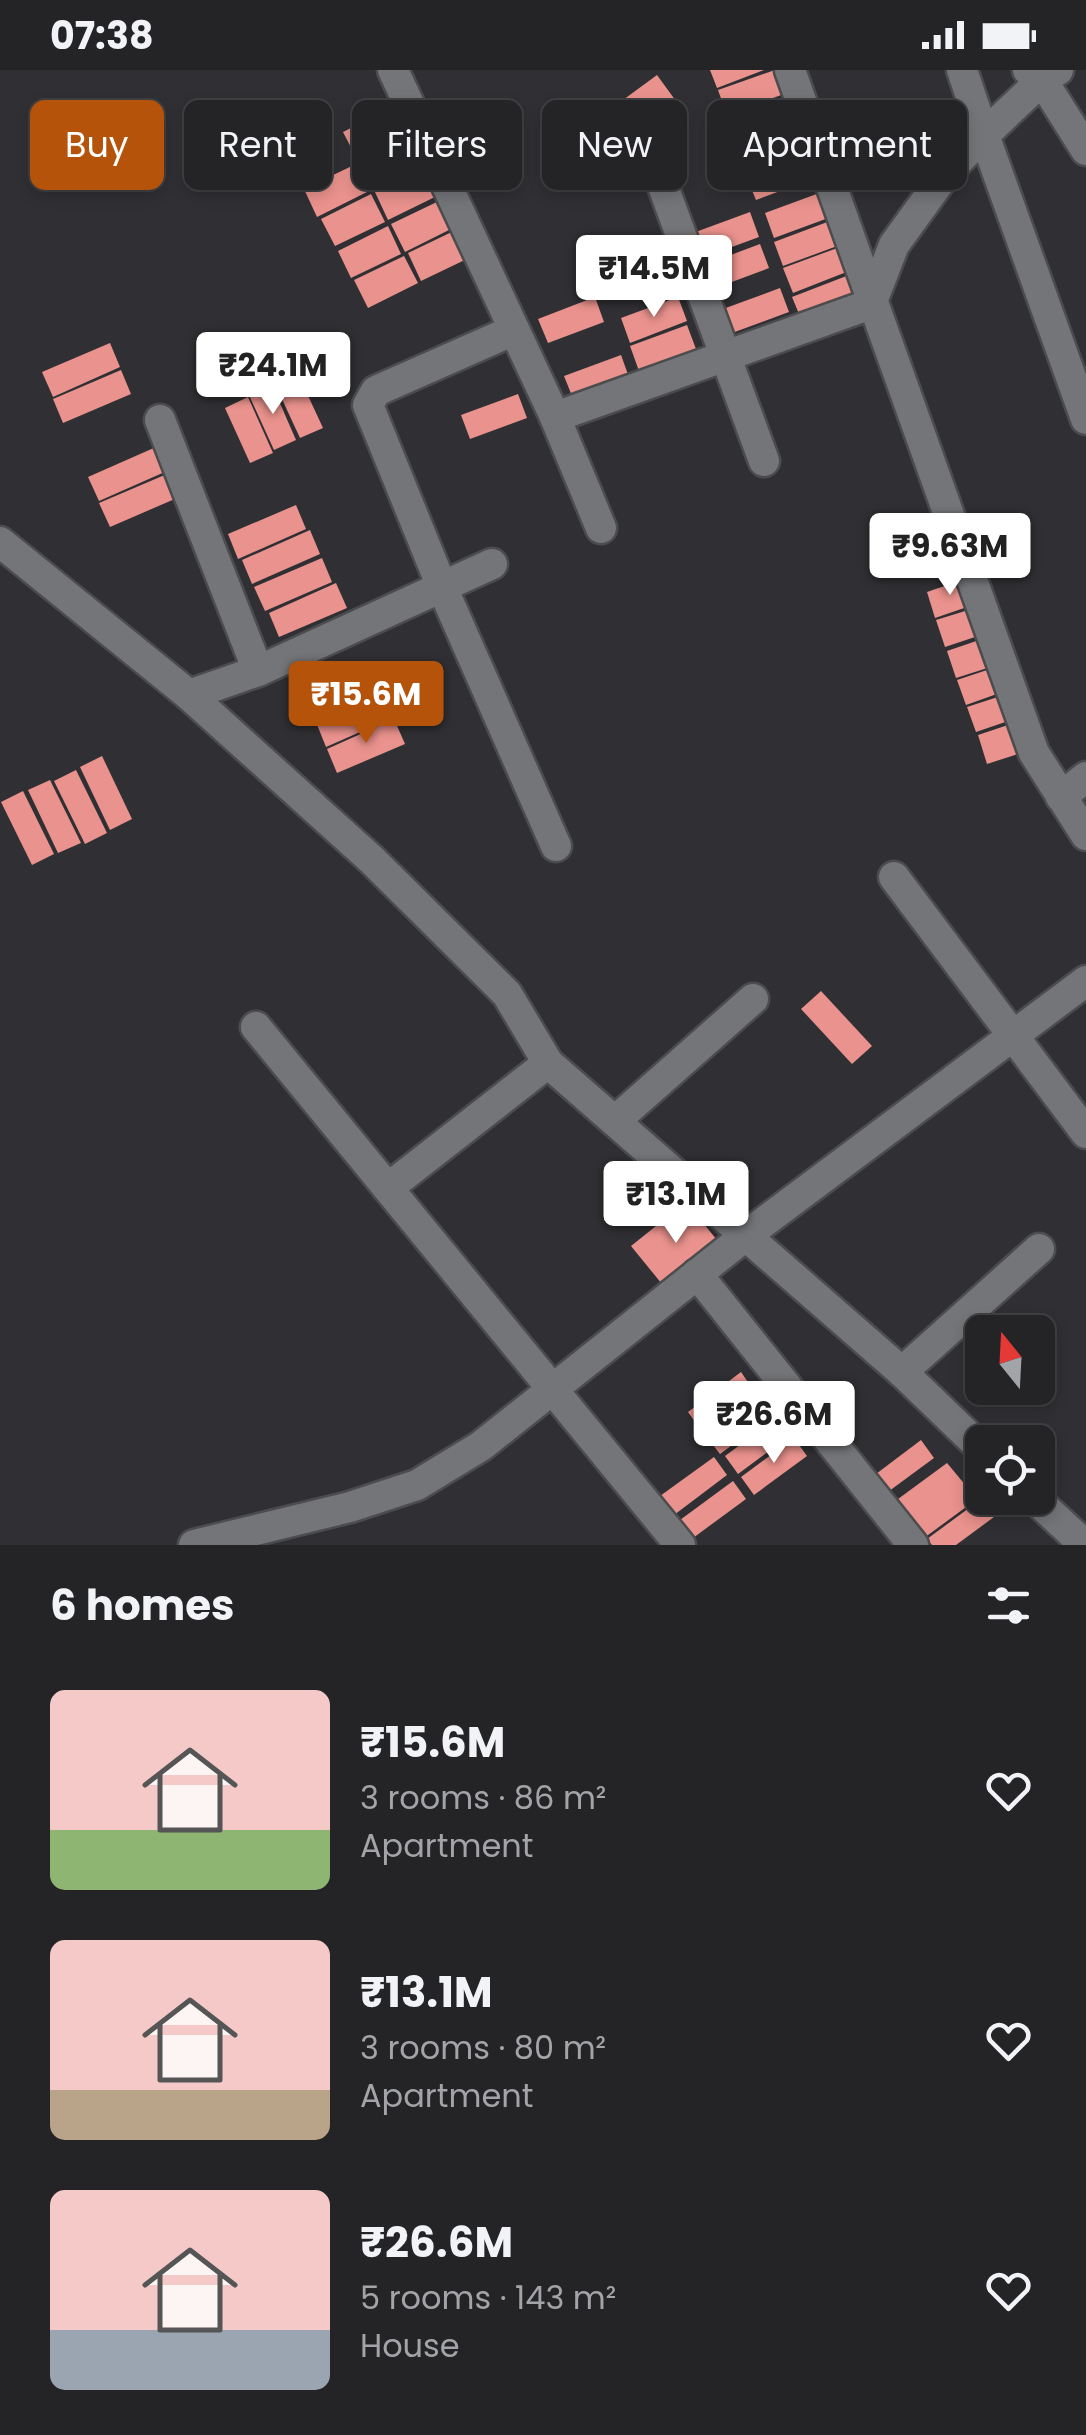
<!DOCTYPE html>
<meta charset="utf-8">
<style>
:root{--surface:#242427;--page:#303033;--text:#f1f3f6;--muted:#a3a4a7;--line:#414144;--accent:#b45309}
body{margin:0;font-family:Poppins,sans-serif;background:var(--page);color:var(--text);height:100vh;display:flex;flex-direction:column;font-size:38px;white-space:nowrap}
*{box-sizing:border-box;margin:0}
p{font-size:32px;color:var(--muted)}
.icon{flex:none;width:55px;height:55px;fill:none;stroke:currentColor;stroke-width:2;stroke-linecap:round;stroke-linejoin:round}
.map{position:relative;height:1475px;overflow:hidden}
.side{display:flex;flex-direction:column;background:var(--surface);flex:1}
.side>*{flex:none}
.hud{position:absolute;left:30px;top:30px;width:1028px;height:90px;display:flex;gap:20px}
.needle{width:65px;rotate:342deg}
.controls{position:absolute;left:965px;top:1245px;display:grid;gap:20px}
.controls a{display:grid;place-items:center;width:90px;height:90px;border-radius:15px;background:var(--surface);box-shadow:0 5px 15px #0003,0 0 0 2px var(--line);font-size:50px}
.price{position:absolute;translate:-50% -85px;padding:0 22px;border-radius:10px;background:#fff;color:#222;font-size:32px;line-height:65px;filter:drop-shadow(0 2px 5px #0008)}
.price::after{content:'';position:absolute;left:50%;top:60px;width:30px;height:22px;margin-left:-15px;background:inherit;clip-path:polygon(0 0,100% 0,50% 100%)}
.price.selected{background:var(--accent);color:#fff}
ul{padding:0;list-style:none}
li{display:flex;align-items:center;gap:30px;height:250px;padding:0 50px}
li span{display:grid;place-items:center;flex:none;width:280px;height:200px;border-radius:15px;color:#555}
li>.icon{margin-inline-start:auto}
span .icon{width:120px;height:120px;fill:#fffc;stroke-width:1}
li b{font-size:42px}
h2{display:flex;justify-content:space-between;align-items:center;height:120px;padding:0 50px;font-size:42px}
.pill{padding:0 35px;border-radius:15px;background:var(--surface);box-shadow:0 5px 15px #0003,0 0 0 2px var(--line);font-size:35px;line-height:90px}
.pill.selected{background:var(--accent);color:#fff}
.status{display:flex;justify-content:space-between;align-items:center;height:70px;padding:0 50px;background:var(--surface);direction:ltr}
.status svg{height:28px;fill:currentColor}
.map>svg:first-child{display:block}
</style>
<div class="status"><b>07:38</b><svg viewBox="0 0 49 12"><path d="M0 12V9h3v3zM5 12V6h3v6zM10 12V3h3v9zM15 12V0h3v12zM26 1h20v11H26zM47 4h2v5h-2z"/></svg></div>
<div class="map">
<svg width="1086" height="1475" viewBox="0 0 1086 1475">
<rect width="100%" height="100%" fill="#303034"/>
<!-- building -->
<g fill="#ea928d">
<polygon points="710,0 764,0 717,18"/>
<polygon points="775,0 784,24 727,45 718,20"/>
<polygon points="657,5 689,49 639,85 608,41"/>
<polygon points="783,28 792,52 736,73 727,49"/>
<polygon points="393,37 407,65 357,89 343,62"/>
<polygon points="794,56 804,80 747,102 738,77"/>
<polygon points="408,68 421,96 371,120 357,93"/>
<polygon points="803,84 812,109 756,130 746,106"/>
<polygon points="354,95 367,122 317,147 304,119"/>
<polygon points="425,98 439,125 388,150 375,122"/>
<polygon points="822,122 831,147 774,168 765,143"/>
<polygon points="371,124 385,152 335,176 321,149"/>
<polygon points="441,130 455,157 405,182 391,154"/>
<polygon points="750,142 759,167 702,188 693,163"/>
<polygon points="830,151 840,175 783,196 774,172"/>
<polygon points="388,156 401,184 351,208 338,181"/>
<polygon points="458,159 471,187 421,211 408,183"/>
<polygon points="760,174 769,198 713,219 704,195"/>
<polygon points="840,177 849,201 793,223 783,198"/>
<polygon points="404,186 418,213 368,238 354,210"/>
<polygon points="849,205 858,230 802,251 792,227"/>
<polygon points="780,218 789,242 732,263 723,239"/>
<polygon points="595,227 604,252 548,273 538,249"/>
<polygon points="678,227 687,251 630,273 621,248"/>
<polygon points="687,255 696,279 639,301 630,276"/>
<polygon points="110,273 120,297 53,327 42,302"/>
<polygon points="621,285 630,310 574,331 564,306"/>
<polygon points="121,300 131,324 63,353 53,329"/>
<polygon points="298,304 323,358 300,368 275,314"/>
<polygon points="272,315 296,370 274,380 249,325"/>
<polygon points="518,324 527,348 470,369 461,345"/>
<polygon points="248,327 273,383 250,393 225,338"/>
<polygon points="156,377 167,401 99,431 88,407"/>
<polygon points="167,404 177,428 110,457 99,433"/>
<polygon points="296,435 306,459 238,489 228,464"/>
<polygon points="310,460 320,484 252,514 242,490"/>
<polygon points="322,488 332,512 265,541 254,517"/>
<polygon points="965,509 973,535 935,548 927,522"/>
<polygon points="336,513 347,538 279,567 269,543"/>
<polygon points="978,537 987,563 945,577 936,550"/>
<polygon points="991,566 1000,594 956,608 947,581"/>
<polygon points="999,596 1008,620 966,635 957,610"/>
<polygon points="383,622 394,647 326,677 316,652"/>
<polygon points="1010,623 1017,648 976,662 967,637"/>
<polygon points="394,649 405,674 337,703 327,679"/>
<polygon points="1017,652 1027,681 987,694 978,665"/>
<polygon points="102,686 132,749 110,760 80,697"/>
<polygon points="76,700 107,763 85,774 54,711"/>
<polygon points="50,710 81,773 58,783 28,720"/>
<polygon points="23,721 54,784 32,795 1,732"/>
<polygon points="821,921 872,976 852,994 801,939"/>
<polygon points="686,1132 721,1175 666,1219 631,1176"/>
<polygon points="741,1302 754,1321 701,1360 688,1342"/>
<polygon points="759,1327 773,1345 720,1384 706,1366"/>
<polygon points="778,1347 791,1365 738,1404 725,1386"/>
<polygon points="794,1368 807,1386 754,1425 741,1407"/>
<polygon points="921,1370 934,1388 881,1427 868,1410"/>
<polygon points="714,1387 727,1405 674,1445 660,1426"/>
<polygon points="947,1393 977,1429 924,1468 894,1432"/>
<polygon points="733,1411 746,1429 693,1468 680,1450"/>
<polygon points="980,1430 994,1447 956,1475 932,1475 927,1469"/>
</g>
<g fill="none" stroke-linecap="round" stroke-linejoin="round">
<!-- minor casing -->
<g stroke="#4c4c4f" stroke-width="35">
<g id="minor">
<polyline points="393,0 555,347 601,458"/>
<polyline points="790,0 1034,683 1086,765"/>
<polyline points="1028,0 1042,10 1086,80"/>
<polyline points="1058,0 1042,10 984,65 1086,349"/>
<polyline points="660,108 764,391"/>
<polyline points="514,260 376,321 368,335 442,517 556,776"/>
<polyline points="555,347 871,234 894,175 946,103 984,65 962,0"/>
<polyline points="160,350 258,601"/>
<polyline points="0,472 189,625 372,790 507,924 548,993 902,1302 982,1379"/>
<polyline points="189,625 258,601 492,494"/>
<polyline points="1061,727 1086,707"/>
<polyline points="894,807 1086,1063"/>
<polyline points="256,957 680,1475"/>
<polyline points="615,1051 753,929"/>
<polyline points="388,1118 548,993"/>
<polyline points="697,1204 913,1475"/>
<polyline points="902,1302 1039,1179"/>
<polyline points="1034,1428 1085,1475"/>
<polyline points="194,1475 350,1437 417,1415 481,1376 744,1167 1086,911"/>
</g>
</g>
<!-- minor -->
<use href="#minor" stroke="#747578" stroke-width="30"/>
</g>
</svg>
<div class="controls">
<a><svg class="needle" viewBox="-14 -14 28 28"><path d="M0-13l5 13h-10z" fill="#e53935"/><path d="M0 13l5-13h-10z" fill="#a3a4a7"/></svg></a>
<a><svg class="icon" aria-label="locate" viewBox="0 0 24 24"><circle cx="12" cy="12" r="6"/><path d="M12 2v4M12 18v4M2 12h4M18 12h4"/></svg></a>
</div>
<b class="price" style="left:654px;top:250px">₹14.5M</b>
<b class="price" style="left:273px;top:347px">₹24.1M</b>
<b class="price" style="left:950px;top:528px">₹9.63M</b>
<b class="price selected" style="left:366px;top:676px">₹15.6M</b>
<b class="price" style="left:676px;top:1176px">₹13.1M</b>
<b class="price" style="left:774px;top:1396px">₹26.6M</b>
<div class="hud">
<a class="pill selected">Buy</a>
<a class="pill">Rent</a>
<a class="pill">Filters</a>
<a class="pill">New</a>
<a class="pill">Apartment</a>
</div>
</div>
<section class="side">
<h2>6 homes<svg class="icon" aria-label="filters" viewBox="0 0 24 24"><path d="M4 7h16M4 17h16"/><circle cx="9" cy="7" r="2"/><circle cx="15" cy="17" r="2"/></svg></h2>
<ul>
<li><span style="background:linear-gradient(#f6c9c9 70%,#8fb573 0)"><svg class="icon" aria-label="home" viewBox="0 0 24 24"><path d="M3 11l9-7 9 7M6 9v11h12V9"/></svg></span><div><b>₹15.6M</b><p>3 rooms · 86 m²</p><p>Apartment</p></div><svg class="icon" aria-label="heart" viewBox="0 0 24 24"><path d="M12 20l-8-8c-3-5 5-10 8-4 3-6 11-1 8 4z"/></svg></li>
<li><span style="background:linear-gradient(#f6c9c9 75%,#b9a48a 0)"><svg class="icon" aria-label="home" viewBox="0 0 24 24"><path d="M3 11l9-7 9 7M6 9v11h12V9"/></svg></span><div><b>₹13.1M</b><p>3 rooms · 80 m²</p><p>Apartment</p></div><svg class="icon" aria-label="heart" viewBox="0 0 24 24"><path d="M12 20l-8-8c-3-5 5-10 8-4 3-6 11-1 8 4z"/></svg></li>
<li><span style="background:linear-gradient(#f6c9c9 70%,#9aa5b1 0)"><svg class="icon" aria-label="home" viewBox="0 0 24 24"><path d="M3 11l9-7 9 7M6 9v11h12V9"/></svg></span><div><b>₹26.6M</b><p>5 rooms · 143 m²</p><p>House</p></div><svg class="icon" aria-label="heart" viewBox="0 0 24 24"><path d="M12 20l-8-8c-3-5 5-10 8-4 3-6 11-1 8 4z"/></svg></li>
</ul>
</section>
